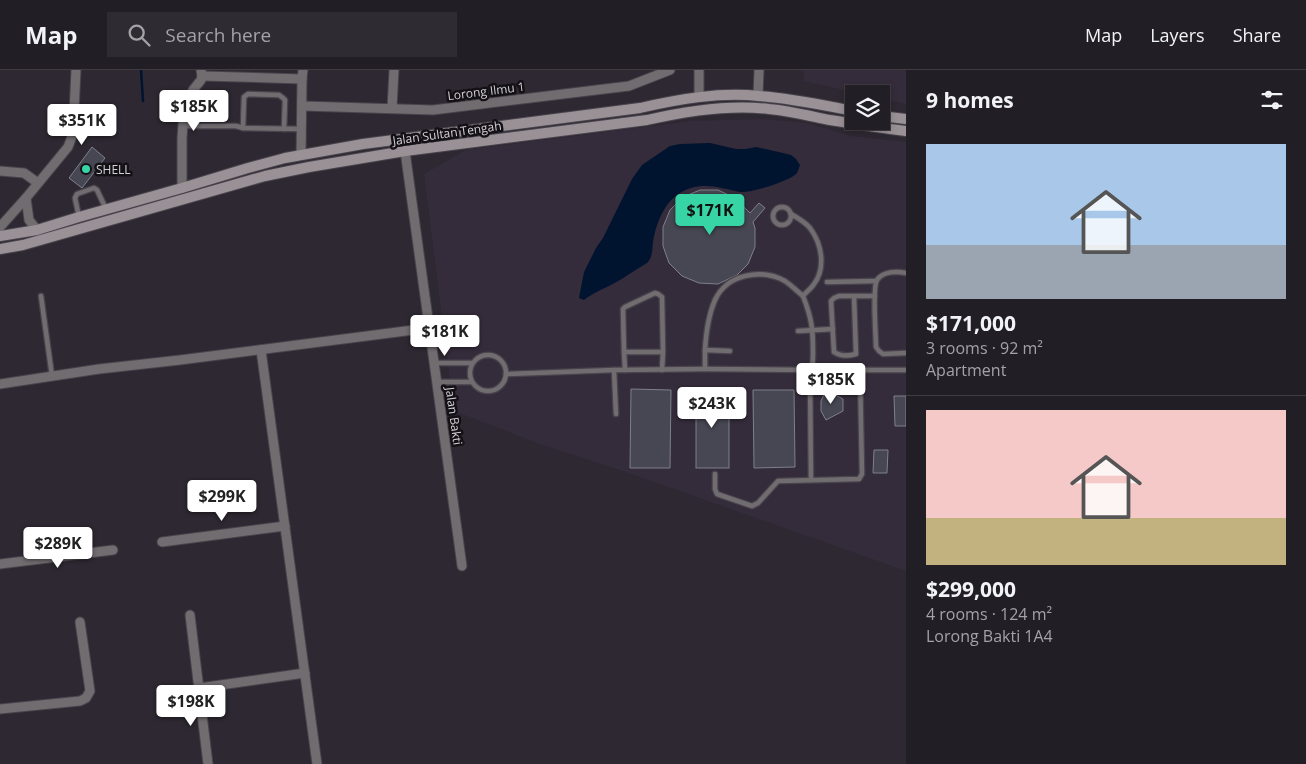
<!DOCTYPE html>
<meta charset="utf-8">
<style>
:root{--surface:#221e25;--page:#2e2b32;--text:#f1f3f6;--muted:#a2a2a7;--line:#3f3c42;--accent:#37d4a6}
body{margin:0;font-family:"Open Sans",sans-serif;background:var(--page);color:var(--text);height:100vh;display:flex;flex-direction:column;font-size:19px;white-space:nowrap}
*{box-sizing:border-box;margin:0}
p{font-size:16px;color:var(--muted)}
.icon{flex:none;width:28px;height:28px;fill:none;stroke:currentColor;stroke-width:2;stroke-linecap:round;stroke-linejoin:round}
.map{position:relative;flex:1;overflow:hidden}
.side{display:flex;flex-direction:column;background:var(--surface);width:400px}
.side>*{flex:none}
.tools{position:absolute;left:845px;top:15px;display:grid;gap:10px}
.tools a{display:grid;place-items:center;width:45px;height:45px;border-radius:0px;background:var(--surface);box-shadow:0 2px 8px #0003,0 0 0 1px var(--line);font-size:25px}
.price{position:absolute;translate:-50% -42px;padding:0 11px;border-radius:5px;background:#fff;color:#222;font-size:16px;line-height:32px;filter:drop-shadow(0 1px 2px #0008)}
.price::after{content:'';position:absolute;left:50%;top:30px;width:15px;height:11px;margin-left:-8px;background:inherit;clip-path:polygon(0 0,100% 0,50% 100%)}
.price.selected{background:var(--accent);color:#111}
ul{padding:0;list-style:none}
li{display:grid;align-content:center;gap:10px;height:265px;padding:0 20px}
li+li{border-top:1px solid var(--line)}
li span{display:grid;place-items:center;height:155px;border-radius:0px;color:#555}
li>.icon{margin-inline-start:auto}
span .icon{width:90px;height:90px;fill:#fffc;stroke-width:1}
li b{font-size:21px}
h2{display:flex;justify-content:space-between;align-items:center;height:60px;padding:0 20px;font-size:21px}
header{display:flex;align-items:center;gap:30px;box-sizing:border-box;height:70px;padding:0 25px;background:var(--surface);border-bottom:1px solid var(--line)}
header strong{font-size:24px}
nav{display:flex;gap:28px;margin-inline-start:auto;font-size:18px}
.search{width:350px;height:45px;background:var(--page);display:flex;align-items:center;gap:12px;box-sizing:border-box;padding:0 18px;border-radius:0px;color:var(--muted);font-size:19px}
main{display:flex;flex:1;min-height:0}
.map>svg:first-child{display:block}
</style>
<header>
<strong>Map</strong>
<div class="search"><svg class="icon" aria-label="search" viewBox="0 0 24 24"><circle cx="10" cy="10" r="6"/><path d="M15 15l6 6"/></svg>Search here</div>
<nav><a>Map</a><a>Layers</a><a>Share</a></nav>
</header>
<main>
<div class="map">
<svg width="906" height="694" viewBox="0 0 906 694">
<rect width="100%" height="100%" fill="#2d2831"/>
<!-- built -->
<g fill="#352c3b">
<polygon points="804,0 906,0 906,34 881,28 881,24 861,24 804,11"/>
<polygon points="764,49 807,53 852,66 906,72 906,501 629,403 537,373 454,341 424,104 466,80 692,51"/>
</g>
<!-- water -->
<path fill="#00132f" d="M710 73 736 79H746L756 77 783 83 791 85 796 89 800 95C799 98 798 101 797 103 790 111 751 123 740 122 723 119 709 113 691 118 667 125 657 149 653 172 652 179 653 187 647 193 643 196 638 198 634 201 626 206 619 211 611 215 601 220 593 223 584 230L579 228 584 202 596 178 603 168 632 109 642 95 670 76 680 74Z"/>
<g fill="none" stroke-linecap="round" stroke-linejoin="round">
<!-- stream -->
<polyline stroke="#00132f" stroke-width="2.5" points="141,0 143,31"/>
</g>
<!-- building -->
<g fill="#464752" stroke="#7f808c">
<polygon points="92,77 105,88 82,118 69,108"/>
<polygon points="700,120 718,120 735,128 750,143 759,133 765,138 753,152 755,158 755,177 748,194 737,205 718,214 699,213 682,206 669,193 663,176 663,157 670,140 683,127"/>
<polygon points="631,319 671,320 670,398 630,398"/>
<rect x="696" y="320" width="33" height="78"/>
<polygon points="753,320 794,320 795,397 754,398"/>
<polygon points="826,320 843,329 843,341 826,350 821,341 821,331"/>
<polygon points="894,326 906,326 906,356 895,356"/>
<polygon points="874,380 888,380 887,403 873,403"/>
</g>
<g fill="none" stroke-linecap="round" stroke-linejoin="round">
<!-- service casing -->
<g stroke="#48434c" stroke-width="7">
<g id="service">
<polyline points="183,56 236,56 243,58 301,59"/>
<polyline points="243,58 244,27 248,24 279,25 283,28 285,30 284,59"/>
<circle cx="782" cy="146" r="9"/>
<path d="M791 144C798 148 805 152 810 158 822 174 826 198 814 214 811 219 806 222 803 226 812 249 813 259 813 283 813 292 813 299 810 306L811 410"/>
<polyline points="79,147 75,128 77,124 94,118 97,120 106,139"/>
<path d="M906 203C897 201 883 201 877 210 872 218 876 265 876 277L879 281 883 284 906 283"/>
<polyline points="827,212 876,211"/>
<polyline points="41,226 52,306"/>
<path d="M854 226 856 284C849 286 840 286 834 282L831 231 834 228 839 226H875"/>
<polyline points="798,261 833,259"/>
<path d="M705 280C706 263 708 246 715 230 727 204 761 198 785 211 791 215 797 221 803 226"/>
<polyline points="624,282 625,300"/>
<circle cx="488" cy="303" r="18"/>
<polyline points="434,293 472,293"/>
<polyline points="705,299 705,280 730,281"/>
<polyline points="614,300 616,344"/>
<polyline points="662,300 663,282 624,282 623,239 625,237 655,223 658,224 662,227 663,282"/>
<polyline points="506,304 614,300 705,299 813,300 906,300"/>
<polyline points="436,312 472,312"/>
<polyline points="715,404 715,419 717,424 752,436 758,433 778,411 859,409 862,404 860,300"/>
</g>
</g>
<!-- minor casing -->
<g stroke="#48434c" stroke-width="11">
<g id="minor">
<polyline points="202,6 302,9"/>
<polyline points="758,26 759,0"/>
<polyline points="699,27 699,0"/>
<polyline points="303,36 433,40 629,16 670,0"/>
<polyline points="392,38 394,0"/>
<polyline points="405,81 462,496"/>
<polyline points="301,85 302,9 303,0"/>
<polyline points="0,101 24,103 38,113"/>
<polyline points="182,118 182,68 184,40 193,20 201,10 202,6 201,0"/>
<polyline points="26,128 29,150 37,160"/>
<polyline points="0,157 26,128 68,77 73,64 76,0"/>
<polyline points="261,280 317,694"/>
<polyline points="0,314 99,299 180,290 429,258"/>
<polyline points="162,472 285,456"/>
<polyline points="0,494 113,480"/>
<polyline points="190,545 208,694"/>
<polyline points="199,618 305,603"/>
<polyline points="0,639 80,631 86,628 90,621 80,552"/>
</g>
</g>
<!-- secondary casing -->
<g stroke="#48434c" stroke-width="12">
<g id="secondary">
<polyline points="881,46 906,49"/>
<path d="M0 166 37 160 79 147 182 118 248 98 285 88 363 74 640 38C679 29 719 22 759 26 790 28 822 35 854 41"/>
<path d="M0 179 23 175 265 106 309 97 405 81 647 50C686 41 729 34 769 39 790 41 810 46 830 50 855 54 881 58 906 61"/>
</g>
</g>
<!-- service -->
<use href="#service" stroke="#716c6f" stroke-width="4.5"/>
<!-- minor -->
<use href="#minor" stroke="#716c6f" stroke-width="9"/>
<!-- secondary -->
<use href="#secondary" stroke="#999196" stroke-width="10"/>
</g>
<!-- markers -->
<circle fill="#37d4a6" stroke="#141116" stroke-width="2" cx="86" cy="99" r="5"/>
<g text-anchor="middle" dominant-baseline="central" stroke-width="5" stroke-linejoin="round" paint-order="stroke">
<!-- street labels -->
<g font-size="12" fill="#d4d1d7" stroke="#141116">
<text transform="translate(486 21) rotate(-7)">Lorong Ilmu 1</text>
<text transform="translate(447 63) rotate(-8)">Jalan Sultan Tengah</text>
<text transform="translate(454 346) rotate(82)">Jalan Bakti</text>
</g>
<!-- poi labels -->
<g font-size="12" fill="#d4d1d7" stroke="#141116" text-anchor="start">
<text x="96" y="99">SHELL</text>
</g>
</g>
</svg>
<div class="tools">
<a><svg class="icon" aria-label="layers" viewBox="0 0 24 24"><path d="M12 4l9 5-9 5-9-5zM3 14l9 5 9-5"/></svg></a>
</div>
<b class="price" style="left:194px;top:62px">$185K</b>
<b class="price" style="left:82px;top:76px">$351K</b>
<b class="price selected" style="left:710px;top:166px">$171K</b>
<b class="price" style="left:445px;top:287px">$181K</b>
<b class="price" style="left:831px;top:335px">$185K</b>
<b class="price" style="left:712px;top:359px">$243K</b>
<b class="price" style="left:222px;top:452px">$299K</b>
<b class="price" style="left:58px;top:499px">$289K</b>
<b class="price" style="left:191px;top:657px">$198K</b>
</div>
<section class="side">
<h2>9 homes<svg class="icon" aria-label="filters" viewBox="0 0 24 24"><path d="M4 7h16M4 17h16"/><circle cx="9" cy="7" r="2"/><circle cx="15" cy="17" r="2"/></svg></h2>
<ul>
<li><span style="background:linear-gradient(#a9c7e8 65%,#9aa5b1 0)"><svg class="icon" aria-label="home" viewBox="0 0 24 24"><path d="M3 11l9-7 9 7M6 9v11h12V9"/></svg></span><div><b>$171,000</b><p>3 rooms · 92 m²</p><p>Apartment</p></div></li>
<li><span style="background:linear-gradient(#f6c9c9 70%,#c2b280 0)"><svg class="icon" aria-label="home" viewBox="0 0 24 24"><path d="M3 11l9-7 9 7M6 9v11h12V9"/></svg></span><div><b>$299,000</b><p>4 rooms · 124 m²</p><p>Lorong Bakti 1A4</p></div></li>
</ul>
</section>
</main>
